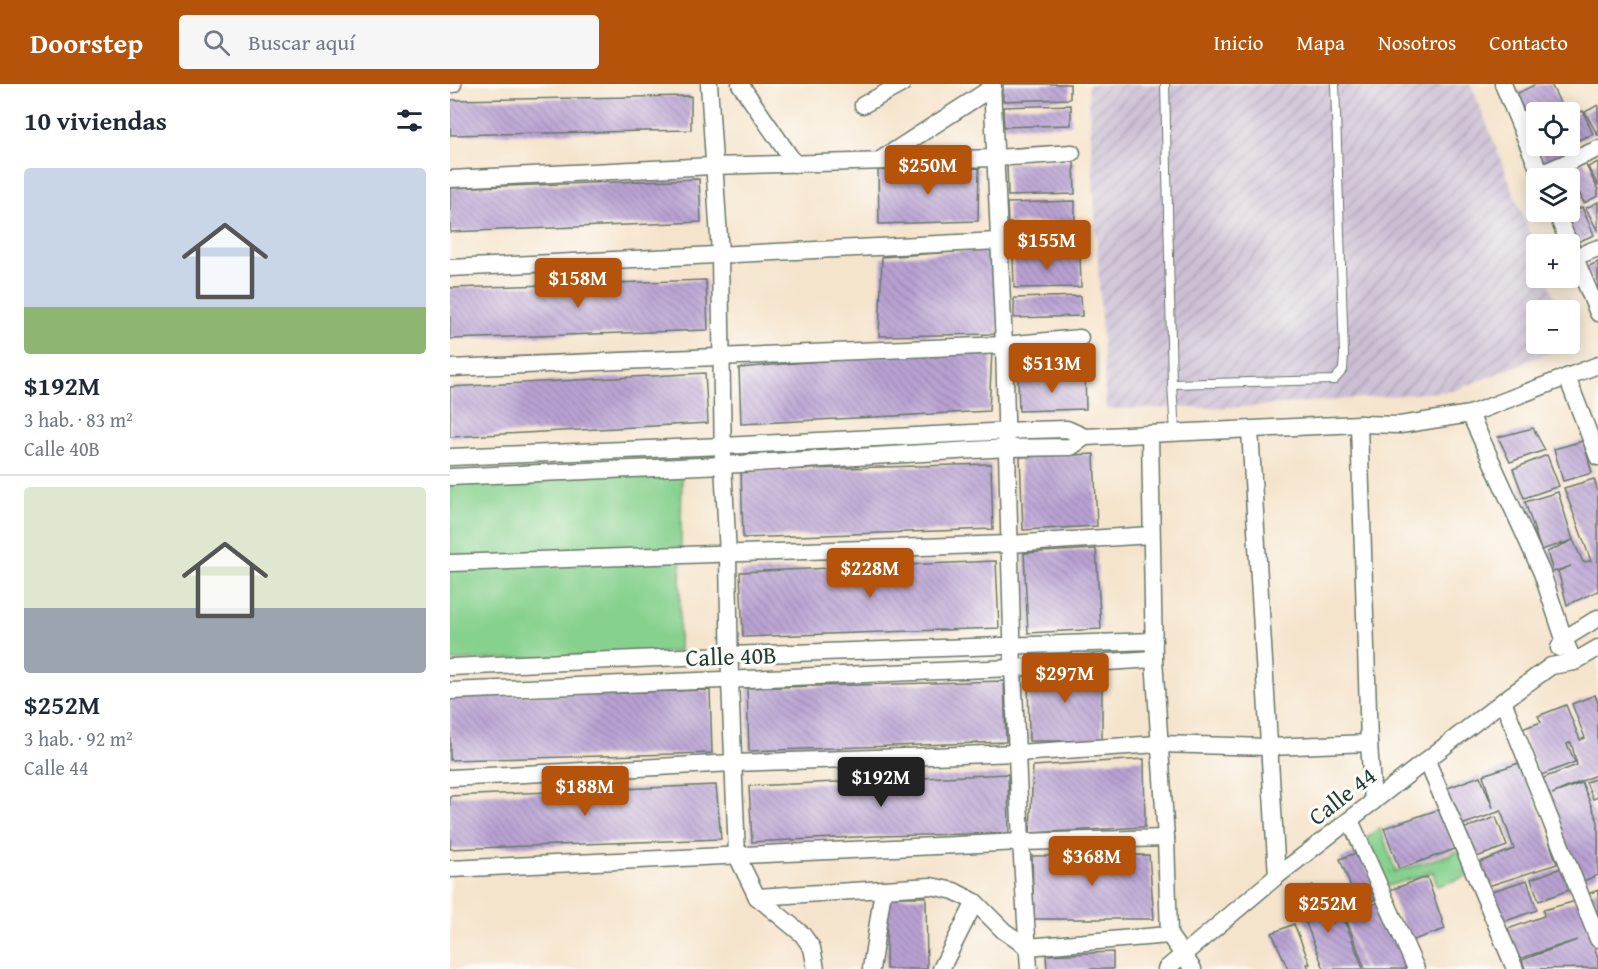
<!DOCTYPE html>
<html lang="es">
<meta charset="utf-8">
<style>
:root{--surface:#fff;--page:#f6f6f7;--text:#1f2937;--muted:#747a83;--line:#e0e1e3;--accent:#b45309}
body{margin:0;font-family:"Gentium Book Plus",serif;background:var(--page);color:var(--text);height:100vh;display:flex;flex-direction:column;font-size:22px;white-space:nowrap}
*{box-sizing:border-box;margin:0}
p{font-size:20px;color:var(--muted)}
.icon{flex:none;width:33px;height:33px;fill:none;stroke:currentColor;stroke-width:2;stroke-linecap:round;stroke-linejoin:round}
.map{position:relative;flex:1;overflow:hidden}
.details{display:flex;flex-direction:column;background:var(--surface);width:450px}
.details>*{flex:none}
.controls{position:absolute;left:1076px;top:18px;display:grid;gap:12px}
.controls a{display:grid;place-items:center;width:54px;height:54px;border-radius:6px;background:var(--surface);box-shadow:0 3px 15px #0003;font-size:30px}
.price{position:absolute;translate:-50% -51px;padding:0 14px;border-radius:6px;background:var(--accent);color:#fff;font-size:20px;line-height:39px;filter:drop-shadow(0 2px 3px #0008)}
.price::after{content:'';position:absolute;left:50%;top:36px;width:18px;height:14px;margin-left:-9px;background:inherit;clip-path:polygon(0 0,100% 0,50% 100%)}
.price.selected{background:#222;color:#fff}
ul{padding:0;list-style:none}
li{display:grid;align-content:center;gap:12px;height:318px;padding:0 24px}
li+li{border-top:2px solid var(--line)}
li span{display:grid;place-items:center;height:186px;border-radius:6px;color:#555}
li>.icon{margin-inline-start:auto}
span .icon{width:108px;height:108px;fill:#fffc;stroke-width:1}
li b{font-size:26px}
h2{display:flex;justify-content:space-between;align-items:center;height:72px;padding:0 24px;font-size:26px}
header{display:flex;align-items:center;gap:36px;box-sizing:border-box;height:84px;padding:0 30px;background:var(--accent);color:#fff}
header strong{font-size:28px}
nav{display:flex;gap:33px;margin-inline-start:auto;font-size:21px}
.search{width:420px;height:54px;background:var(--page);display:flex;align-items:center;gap:15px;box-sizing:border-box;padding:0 21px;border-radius:6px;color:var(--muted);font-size:22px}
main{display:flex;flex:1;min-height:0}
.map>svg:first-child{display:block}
</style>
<header>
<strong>Doorstep</strong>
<div class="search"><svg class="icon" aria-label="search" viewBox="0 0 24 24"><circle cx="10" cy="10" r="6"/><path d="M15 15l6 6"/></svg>Buscar aquí</div>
<nav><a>Inicio</a><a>Mapa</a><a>Nosotros</a><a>Contacto</a></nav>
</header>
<main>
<section class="details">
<h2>10 viviendas<svg class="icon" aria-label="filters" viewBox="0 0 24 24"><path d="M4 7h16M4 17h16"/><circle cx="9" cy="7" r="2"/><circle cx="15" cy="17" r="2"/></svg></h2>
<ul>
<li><span style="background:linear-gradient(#c9d6e8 75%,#8fb573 0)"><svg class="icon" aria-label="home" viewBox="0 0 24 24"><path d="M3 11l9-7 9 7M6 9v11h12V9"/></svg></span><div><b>$192M</b><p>3 hab. · 83 m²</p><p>Calle 40B</p></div></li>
<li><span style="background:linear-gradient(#dfe7d0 65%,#9aa5b1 0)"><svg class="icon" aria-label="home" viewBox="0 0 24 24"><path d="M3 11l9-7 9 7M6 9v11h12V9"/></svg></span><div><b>$252M</b><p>3 hab. · 92 m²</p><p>Calle 44</p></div></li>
</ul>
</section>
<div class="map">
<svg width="1148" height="885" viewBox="0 0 1148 885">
<defs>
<pattern id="industrial-furrows" width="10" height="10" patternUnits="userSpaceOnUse" patternTransform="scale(1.5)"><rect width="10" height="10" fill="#ccbfd4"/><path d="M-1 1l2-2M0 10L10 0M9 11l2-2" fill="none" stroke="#a59cad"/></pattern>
<pattern id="grass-tufts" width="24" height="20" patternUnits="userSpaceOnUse" patternTransform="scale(1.5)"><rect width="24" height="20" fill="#87d18e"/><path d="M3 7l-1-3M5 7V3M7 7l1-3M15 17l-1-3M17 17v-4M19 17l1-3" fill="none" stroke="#6eab75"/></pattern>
<pattern id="building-back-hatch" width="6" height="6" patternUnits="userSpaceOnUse" patternTransform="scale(1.5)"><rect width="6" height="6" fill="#b9a2d3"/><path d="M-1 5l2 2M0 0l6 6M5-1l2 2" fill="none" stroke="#9685ac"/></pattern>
</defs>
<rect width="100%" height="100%" fill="#fdfcf7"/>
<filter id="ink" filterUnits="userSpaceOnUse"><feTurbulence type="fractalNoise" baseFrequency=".0167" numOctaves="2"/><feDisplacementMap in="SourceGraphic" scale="12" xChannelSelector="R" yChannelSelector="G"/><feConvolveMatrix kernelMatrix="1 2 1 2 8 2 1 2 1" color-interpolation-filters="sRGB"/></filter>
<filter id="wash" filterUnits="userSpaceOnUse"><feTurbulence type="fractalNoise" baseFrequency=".008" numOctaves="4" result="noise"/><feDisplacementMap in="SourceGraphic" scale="24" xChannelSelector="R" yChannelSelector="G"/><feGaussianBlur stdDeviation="1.35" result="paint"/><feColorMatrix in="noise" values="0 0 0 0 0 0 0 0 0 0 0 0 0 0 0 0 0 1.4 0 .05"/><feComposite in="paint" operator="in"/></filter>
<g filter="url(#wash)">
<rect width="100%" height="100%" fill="#f5e4cc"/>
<!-- industrial -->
<polygon fill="url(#industrial-furrows)" points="638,0 1021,0 1086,165 1086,194 1097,194 1110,226 1086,226 1086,260 1106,260 1101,268 1003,307 796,323 656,325"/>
<!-- grass -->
<polygon fill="url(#grass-tufts)" stroke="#538761" stroke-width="1.5" points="930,744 946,788 1012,766 1024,790 987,802 983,788 931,804 913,757"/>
<!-- park -->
<polygon fill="#87d18e" stroke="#538761" stroke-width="1.5" points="232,385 229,568 0,577 0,398"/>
<g id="blocks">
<!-- building -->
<g fill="url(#building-back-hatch)">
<polygon points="553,0 620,0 620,15 553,17"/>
<polygon points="1086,0 1101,0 1114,27 1086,28 1086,40 1081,42 1066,10"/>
<polygon points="241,12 241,46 0,51 0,16"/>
<polygon points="621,21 621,41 554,43 553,23"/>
<polygon points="1148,21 1148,52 1135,28"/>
<polygon points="1133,27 1143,50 1119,60 1119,33"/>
<polygon points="1088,62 1112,62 1116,71 1095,80"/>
<polygon points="624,77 625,110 558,112 557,79"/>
<polygon points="1134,77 1148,106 1148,112 1134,119 1118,85"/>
<polygon points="1148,78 1148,102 1138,83"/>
<polygon points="529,84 528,137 429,140 428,86"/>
<polygon points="1116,88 1128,115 1119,119 1119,94 1101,94"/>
<polygon points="249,95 251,138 0,148 0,104"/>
<polygon points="625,117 625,137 558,139 557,119"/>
<polygon points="1148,118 1148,148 1136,124"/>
<polygon points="1132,123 1144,151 1125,159 1113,131"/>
<polygon points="545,165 548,250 429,252 432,173"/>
<polygon points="630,169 631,203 564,204 563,171"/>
<polygon points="1148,178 1148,209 1137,183"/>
<polygon points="256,196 258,246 0,255 0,204"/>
<polygon points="631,212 632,232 564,234 564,214"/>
<polygon points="542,266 539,327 291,340 289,284 428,272"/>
<polygon points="634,267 635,286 567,288 567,268"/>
<polygon points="255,289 258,339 0,353 0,303"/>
<polygon points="635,292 636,325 569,327 568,294"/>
<polygon points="1083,344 1095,366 1060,378 1048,353"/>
<polygon points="1133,357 1142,389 1113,397 1104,365"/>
<polygon points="644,370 647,442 573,446 570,373"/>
<polygon points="1097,371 1109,402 1074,414 1063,385"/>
<polygon points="541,380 543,445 293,454 291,387"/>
<polygon points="1144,395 1148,408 1148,507 1117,521 1108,487 1121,482 1103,488 1097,468 1123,456 1091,466 1075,418 1108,408 1123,456 1133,478 1141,477 1114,404"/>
<polygon points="646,465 651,545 578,549 574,469"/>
<polygon points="546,477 549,544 293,553 290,488"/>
<polygon points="578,584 652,584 652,657 579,657"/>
<polygon points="554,597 556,658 299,667 297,604"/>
<polygon points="260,606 262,669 0,676 0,613"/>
<polygon points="1145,611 1148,619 1148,690 1102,710 1132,699 1148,738 1148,791 1131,798 1091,695 1127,681 1121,658 1117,660 1125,678 1089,692 1072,645 1091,638 1088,632 1116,621 1130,656 1135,654 1122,620"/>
<polygon points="694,675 695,743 580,749 583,682"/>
<polygon points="1072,678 1107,780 1032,804 1025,780 1064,765 1051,727 1009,742 995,705 1030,692 1043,724 1033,691"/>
<polygon points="558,690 559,749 427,752 302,758 299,702"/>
<polygon points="1148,694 1148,713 1143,715 1136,698"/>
<polygon points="266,701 271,755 0,765 0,712"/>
<polygon points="990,725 1005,765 949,785 934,744"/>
<polygon points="1046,733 1057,762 1021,775 1010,746"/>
<polygon points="911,767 929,814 908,822 890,775"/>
<polygon points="699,771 704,835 584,835 582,772"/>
<polygon points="1114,783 1122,805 1089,817 1081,795"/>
<polygon points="977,793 995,845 963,856 953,842 940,806"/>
<polygon points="1077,796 1087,826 1050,839 1039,808"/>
<polygon points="863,801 879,839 894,834 913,885 874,885 844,809"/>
<polygon points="1148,806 1148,830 1146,831 1138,810"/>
<polygon points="437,813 476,813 477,885 436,885"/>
<polygon points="1130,816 1148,875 1148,884 1075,885 1072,876 1127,856 1068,875 1058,845 1094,832 1093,826"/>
<polygon points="929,818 958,885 915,885 895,832"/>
<polygon points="844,840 860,880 857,880 859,885 838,885 822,849"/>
<polygon points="663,868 663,885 597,885 596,871"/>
</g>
</g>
</g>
<g filter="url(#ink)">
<use href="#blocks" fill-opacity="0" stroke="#6a7769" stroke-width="1.5"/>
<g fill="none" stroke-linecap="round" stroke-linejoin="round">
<!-- lane casing -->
<g stroke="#6a7769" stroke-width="10">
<g id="lane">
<polyline points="715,0 722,300 725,349"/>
<polyline points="722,300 884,296 893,286 894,270 885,0"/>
</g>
</g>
<!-- street casing -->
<g stroke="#6a7769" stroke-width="19">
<g id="street">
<polyline points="0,0 3,0"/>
<polyline points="259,0 270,170 273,381 278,470 280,597 287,772 307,813 352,850 362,864 366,885"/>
<polyline points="290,0 345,80"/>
<polyline points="542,0 554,261 563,584 571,758 579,885"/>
<polyline points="1053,0 1092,94"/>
<polyline points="413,21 452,0"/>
<polyline points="430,76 543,3"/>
<polyline points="1090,90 1148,65"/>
<polyline points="0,95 263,82 546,74 622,69"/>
<polyline points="1106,128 1148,229"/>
<polyline points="1125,173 1148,164"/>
<polyline points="0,184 549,157 629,156"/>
<polyline points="0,284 554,261 630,254"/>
<polyline points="1117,293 1148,373"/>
<polyline points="1020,330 1092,489 1114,555 1124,578"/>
<polyline points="909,340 919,659 923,718"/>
<polyline points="800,346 827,792"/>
<polyline points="700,351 704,575 716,754 719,851 743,885"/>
<polyline points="0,373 273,362 578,346 617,345 635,353 909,340 950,341 1020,330 1148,281"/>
<polyline points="0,393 273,381 557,364 621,363 635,353"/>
<polyline points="0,479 559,460 701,451"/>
<polyline points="1109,564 1114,555 1148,534"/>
<polyline points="0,583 279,571 704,557"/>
<polyline points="0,607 563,584 704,575"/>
<polyline points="1053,617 1148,855"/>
<polyline points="977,677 1065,885"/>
<polyline points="0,694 283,679 567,669 709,660 819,663 919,659"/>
<polyline points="900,736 966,885"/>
<polyline points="0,785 571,758 716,754"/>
<polyline points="307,813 481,802 504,807 525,818 554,847 577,863 719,851"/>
<polyline points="421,885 433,806"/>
<polyline points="491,885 525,818"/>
<polyline points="716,885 827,792 1053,617 1101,582 1124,578 1148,564"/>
</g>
</g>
<!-- lane -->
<use href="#lane" stroke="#fff" stroke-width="8"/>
<!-- street -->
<use href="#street" stroke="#fff" stroke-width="16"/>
</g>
</g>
<g text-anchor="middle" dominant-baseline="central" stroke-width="6" stroke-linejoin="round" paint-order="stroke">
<!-- street labels -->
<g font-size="24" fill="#1f3d34" stroke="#fdfcf7">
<text transform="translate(281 572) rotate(-2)">Calle 40B</text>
<text transform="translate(892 712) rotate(-38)">Calle 44</text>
</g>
</g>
</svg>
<div class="controls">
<a><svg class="icon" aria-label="locate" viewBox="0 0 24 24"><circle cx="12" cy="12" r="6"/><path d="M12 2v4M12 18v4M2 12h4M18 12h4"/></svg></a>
<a><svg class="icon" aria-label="layers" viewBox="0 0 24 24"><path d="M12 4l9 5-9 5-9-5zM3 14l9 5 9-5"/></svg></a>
<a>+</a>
<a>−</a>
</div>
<b class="price" style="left:478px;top:112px">$250M</b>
<b class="price" style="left:597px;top:187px">$155M</b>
<b class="price" style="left:128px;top:225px">$158M</b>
<b class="price" style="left:602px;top:310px">$513M</b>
<b class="price" style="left:420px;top:515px">$228M</b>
<b class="price" style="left:615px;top:620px">$297M</b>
<b class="price selected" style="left:431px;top:724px">$192M</b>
<b class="price" style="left:135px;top:733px">$188M</b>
<b class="price" style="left:642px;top:803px">$368M</b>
<b class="price" style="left:878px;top:850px">$252M</b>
</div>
</main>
